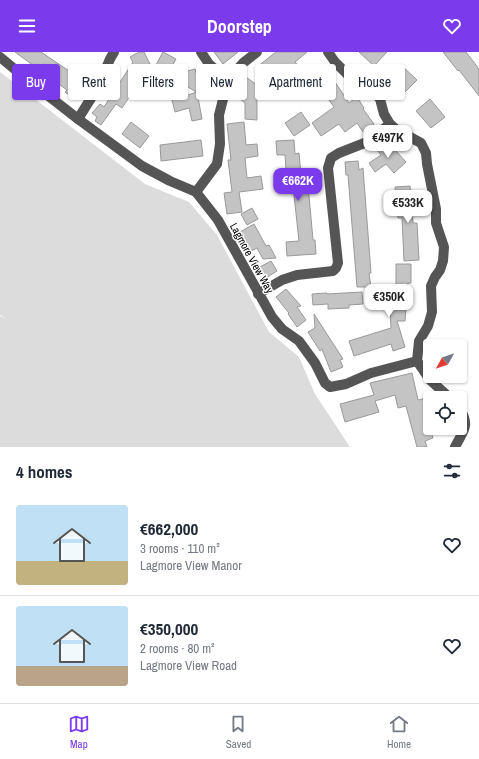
<!DOCTYPE html>
<meta charset="utf-8">
<style>
:root{--surface:#fff;--page:#f6f6f7;--text:#1f2937;--muted:#747a83;--line:#e0e1e3;--accent:#7c3aed}
body{margin:0;font-family:"Archivo Narrow",sans-serif;background:var(--page);color:var(--text);height:100vh;display:flex;flex-direction:column;font-size:15px;white-space:nowrap}
*{box-sizing:border-box;margin:0}
p{font-size:13px;color:var(--muted)}
.icon{flex:none;width:22px;height:22px;fill:none;stroke:currentColor;stroke-width:2;stroke-linecap:round;stroke-linejoin:round}
.map{position:relative;height:395px;overflow:hidden}
.details{display:flex;flex-direction:column;background:var(--surface);flex:1}
.details>*{flex:none}
.top-card{position:absolute;left:12px;top:12px;width:455px;height:36px;display:flex;gap:8px}
.needle{width:26px;rotate:230deg}
.tools{position:absolute;left:423px;top:287px;display:grid;gap:8px}
.tools a{display:grid;place-items:center;width:44px;height:44px;border-radius:4px;background:var(--surface);box-shadow:0 1px 3px #0004;font-size:20px}
.price{position:absolute;translate:-50% -34px;padding:0 9px;border-radius:8px;background:#fff;color:#222;font-size:13px;line-height:26px;filter:drop-shadow(0 1px 2px #0008)}
.price::after{content:'';position:absolute;left:50%;top:24px;width:12px;height:9px;margin-left:-6px;background:inherit;clip-path:polygon(0 0,100% 0,50% 100%)}
.price.on{background:var(--accent);color:#fff}
ul{padding:0;list-style:none}
li{display:flex;align-items:center;gap:12px;height:100px;padding:0 16px}
li+li{border-top:1px solid var(--line)}
li span{display:grid;place-items:center;flex:none;width:112px;height:80px;border-radius:4px;color:#555}
li>.icon{margin-inline-start:auto}
span .icon{width:48px;height:48px;fill:#fffc;stroke-width:1}
li b{font-size:17px}
h2{display:flex;justify-content:space-between;align-items:center;height:48px;padding:0 16px;font-size:17px}
.chip{padding:0 14px;border-radius:4px;background:var(--surface);box-shadow:0 1px 3px #0004;font-size:14px;line-height:36px}
.chip.on{background:var(--accent);color:#fff}
header{display:flex;justify-content:space-between;align-items:center;height:52px;padding:0 16px;background:var(--accent);color:#fff;font-size:18px;font-weight:800}
.tabs{display:flex;justify-content:space-around;align-items:center;height:56px;border-top:1px solid var(--line);background:var(--surface);font-size:11px;color:var(--muted)}
.tabs a{display:grid;justify-items:center;gap:2px}
.tabs .on{color:var(--accent)}
.map>svg:first-child{display:block}
</style>
<header><svg class="icon" aria-label="menu" viewBox="0 0 24 24"><path d="M4 6h16M4 12h16M4 18h16"/></svg>Doorstep<svg class="icon" aria-label="heart" viewBox="0 0 24 24"><path d="M12 20l-8-8c-3-5 5-10 8-4 3-6 11-1 8 4z"/></svg></header>
<div class="map">
<svg width="479" height="395" viewBox="0 0 479 395">
<rect width="100%" height="100%" fill="#fff"/>
<!-- green -->
<polygon fill="#dcdcdc" points="0,20 145,132 189,150 217,183 269,280 299,305 315,342 350,395 0,395 0,264 7,267 0,263"/>
<!-- building -->
<g fill="#c4c4c4" stroke="#999">
<polygon points="15,0 41,0 72,21 75,16 84,21 77,34 83,39 76,48 65,40 67,38"/>
<polygon points="139,0 144,0 150,12 131,22 140,27 130,44 122,56 116,52 101,73 95,69 97,65 92,61 100,52 104,55 133,10 130,5"/>
<polygon points="163,0 176,7 169,20 156,13"/>
<polygon points="214,0 238,0 223,12"/>
<polygon points="276,0 307,0 295,10 302,18 292,26 283,14 267,27 257,15"/>
<polygon points="359,0 387,0 374,14"/>
<polygon points="443,0 466,0 479,17 479,44 459,18 458,19"/>
<polygon points="400,12 417,28 404,41 388,25"/>
<polygon points="176,16 184,20 195,17 203,44 171,25"/>
<polygon points="318,16 330,33 335,30 349,51 357,45 364,56 363,57 374,72 363,80 357,71 345,80 339,72 321,84 312,71 334,55 322,38 317,42 304,25"/>
<polygon points="246,25 257,33 257,68 245,67 245,51 234,42"/>
<polygon points="197,40 202,67 192,69 189,56 175,60 172,48"/>
<polygon points="430,47 445,65 431,76 416,59"/>
<polygon points="301,60 310,73 294,84 285,71"/>
<polygon points="131,70 149,84 140,96 122,82"/>
<polygon points="244,70 246,93 257,92 258,104 245,106 247,126 261,124 263,137 239,140 242,160 227,162 224,141 232,140 228,108 231,108 227,72"/>
<polygon points="201,88 203,104 161,109 160,93"/>
<polygon points="294,88 295,102 299,101 302,134 308,133 313,188 315,188 316,202 287,204 286,190 299,189 293,134 295,133 287,132 285,103 277,103 276,89"/>
<polygon points="387,89 406,110 394,121 386,112 375,120 369,111 381,103 377,98"/>
<polygon points="358,109 359,118 363,116 371,221 369,221 371,235 357,235 348,123 346,123 345,110"/>
<polygon points="410,134 413,171 417,171 419,208 404,209 402,166 398,166 395,135"/>
<polygon points="252,156 258,167 247,173 241,162"/>
<polygon points="254,172 266,194 269,193 276,206 263,207 257,196 251,199 240,180"/>
<polygon points="271,209 277,219 266,226 260,215"/>
<polygon points="396,212 411,212 411,231 408,231 405,269 397,269 405,295 393,299 391,292 354,304 349,289 391,276 390,255 392,255 392,238 396,238"/>
<polygon points="286,237 301,254 297,255 306,268 297,275 288,262 289,261 276,245"/>
<polygon points="362,240 363,252 349,253 349,256 328,257 328,252 313,253 312,242 327,241 327,242"/>
<polygon points="314,262 343,307 340,308 343,315 331,320 322,297 320,299 308,280 315,276"/>
<polygon points="412,321 418,348 426,346 430,360 430,376 433,386 425,389 427,395 417,395 406,354 398,356 395,343 375,349 379,360 345,370 340,352 374,343 370,331"/>
</g>
<g fill="none" stroke-linecap="round" stroke-linejoin="round">
<!-- minor -->
<g stroke="#555" stroke-width="10">
<polyline points="201,0 209,12 228,28"/>
<polyline points="328,0 335,10 349,24 374,39 380,47 384,62 390,72 397,78 421,91 426,101 427,112 436,157 436,171 444,195 443,209 440,218 435,225 431,234 432,260 428,274 419,289 417,309 430,328 450,346"/>
<polyline points="0,5 23,24 78,67 142,114 170,129 196,140 218,168 272,265 282,277 299,289 315,311 325,331 330,335 346,332 371,321 417,309"/>
<polyline points="78,67 98,35 110,7 114,0"/>
<polyline points="196,140 217,112 220,92 219,63 228,28 243,11 257,0"/>
<polyline points="258,242 282,228 297,223 333,219 336,216 338,211 328,116 331,106 339,101 367,90 390,72"/>
<path d="M455 395C464 377 470 375 460 356"/>
</g>
</g>
<g text-anchor="middle" dominant-baseline="central" stroke-width="3" stroke-linejoin="round" paint-order="stroke">
<!-- street labels -->
<g font-size="11" fill="#000" stroke="#fff">
<text transform="translate(252 206) rotate(61)">Lagmore View Way</text>
</g>
</g>
</svg>
<div class="tools">
<a><svg class="needle" viewBox="-14 -14 28 28"><path d="M0-13l5 13h-10z" fill="#e53935"/><path d="M0 13l5-13h-10z" fill="#747a83"/></svg></a>
<a><svg class="icon" aria-label="locate" viewBox="0 0 24 24"><circle cx="12" cy="12" r="6"/><path d="M12 2v4M12 18v4M2 12h4M18 12h4"/></svg></a>
</div>
<b class="price" style="left:388px;top:107px">€497K</b>
<b class="price on" style="left:298px;top:150px">€662K</b>
<b class="price" style="left:408px;top:172px">€533K</b>
<b class="price" style="left:389px;top:266px">€350K</b>
<div class="top-card">
<a class="chip on">Buy</a>
<a class="chip">Rent</a>
<a class="chip">Filters</a>
<a class="chip">New</a>
<a class="chip">Apartment</a>
<a class="chip">House</a>
</div>
</div>
<section class="details">
<h2>4 homes<svg class="icon" aria-label="filters" viewBox="0 0 24 24"><path d="M4 7h16M4 17h16"/><circle cx="9" cy="7" r="2"/><circle cx="15" cy="17" r="2"/></svg></h2>
<ul>
<li><span style="background:linear-gradient(#bfe0f5 70%,#c2b280 0)"><svg class="icon" aria-label="home" viewBox="0 0 24 24"><path d="M3 11l9-7 9 7M6 9v11h12V9"/></svg></span><div><b>€662,000</b><p>3 rooms · 110 m²</p><p>Lagmore View Manor</p></div><svg class="icon" aria-label="heart" viewBox="0 0 24 24"><path d="M12 20l-8-8c-3-5 5-10 8-4 3-6 11-1 8 4z"/></svg></li>
<li><span style="background:linear-gradient(#bfe0f5 75%,#b9a48a 0)"><svg class="icon" aria-label="home" viewBox="0 0 24 24"><path d="M3 11l9-7 9 7M6 9v11h12V9"/></svg></span><div><b>€350,000</b><p>2 rooms · 80 m²</p><p>Lagmore View Road</p></div><svg class="icon" aria-label="heart" viewBox="0 0 24 24"><path d="M12 20l-8-8c-3-5 5-10 8-4 3-6 11-1 8 4z"/></svg></li>
</ul>
</section>
<nav class="tabs">
<a class="on"><svg class="icon" aria-label="map" viewBox="0 0 24 24"><path d="M3 6l6-2 6 2 6-2v14l-6 2-6-2-6 2zM9 4v14M15 6v14"/></svg>Map</a>
<a><svg class="icon" aria-label="saved" viewBox="0 0 24 24"><path d="M7 4h10v16l-5-4-5 4z"/></svg>Saved</a>
<a><svg class="icon" aria-label="home" viewBox="0 0 24 24"><path d="M3 11l9-7 9 7M6 9v11h12V9"/></svg>Home</a>
</nav>
